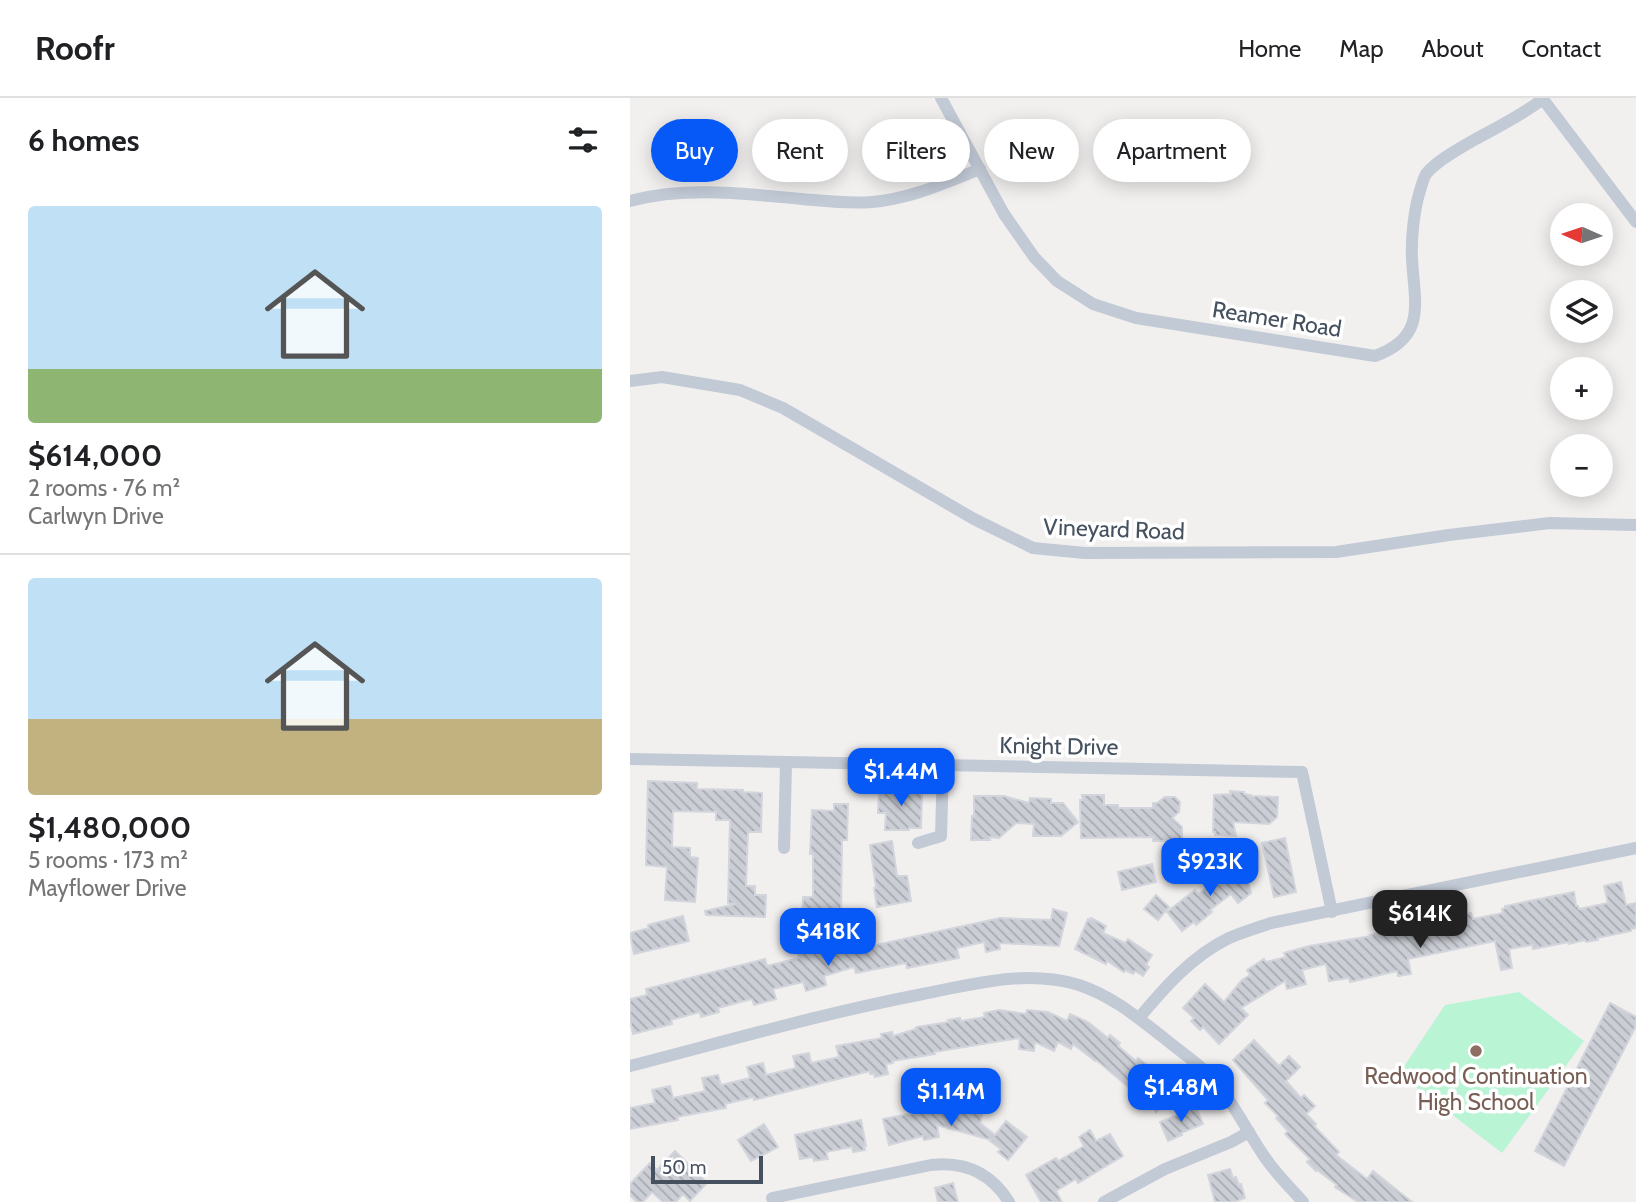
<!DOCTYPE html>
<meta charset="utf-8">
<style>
:root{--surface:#fff;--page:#f6f6f6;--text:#202124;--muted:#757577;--line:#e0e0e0;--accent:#0659f6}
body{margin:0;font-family:Cabin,sans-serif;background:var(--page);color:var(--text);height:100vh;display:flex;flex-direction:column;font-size:26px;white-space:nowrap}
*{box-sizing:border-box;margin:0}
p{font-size:23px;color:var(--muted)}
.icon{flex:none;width:38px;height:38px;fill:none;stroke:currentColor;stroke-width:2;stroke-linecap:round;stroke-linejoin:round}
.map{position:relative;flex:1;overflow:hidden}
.panel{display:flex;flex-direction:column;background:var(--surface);width:630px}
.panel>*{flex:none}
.banner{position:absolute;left:21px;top:21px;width:665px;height:63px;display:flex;gap:14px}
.needle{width:46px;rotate:273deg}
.controls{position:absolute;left:920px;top:105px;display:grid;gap:14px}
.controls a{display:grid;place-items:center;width:63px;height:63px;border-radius:50%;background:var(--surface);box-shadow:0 4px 18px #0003;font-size:35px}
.scale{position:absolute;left:21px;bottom:18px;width:112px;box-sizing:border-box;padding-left:7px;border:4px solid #45515f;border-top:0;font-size:19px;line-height:24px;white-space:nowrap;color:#45515f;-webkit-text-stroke:5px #fff;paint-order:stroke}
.price{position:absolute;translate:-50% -60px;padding:0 16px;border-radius:14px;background:var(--accent);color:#fff;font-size:23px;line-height:46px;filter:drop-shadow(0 2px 4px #0008)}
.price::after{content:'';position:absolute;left:50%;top:42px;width:21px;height:16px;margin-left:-10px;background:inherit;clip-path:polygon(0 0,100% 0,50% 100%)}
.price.current{background:#222;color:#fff}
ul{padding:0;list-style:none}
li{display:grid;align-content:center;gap:14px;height:371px;padding:0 28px}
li+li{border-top:2px solid var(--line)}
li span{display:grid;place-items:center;height:217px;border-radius:7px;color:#555}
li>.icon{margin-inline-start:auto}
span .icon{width:126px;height:126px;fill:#fffc;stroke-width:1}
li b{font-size:30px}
h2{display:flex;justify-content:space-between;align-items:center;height:84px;padding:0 28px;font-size:30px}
.chip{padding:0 24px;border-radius:32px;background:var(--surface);box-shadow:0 4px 18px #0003;font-size:24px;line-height:63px}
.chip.current{background:var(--accent);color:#fff}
header{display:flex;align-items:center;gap:42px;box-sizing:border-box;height:98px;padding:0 35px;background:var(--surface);border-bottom:2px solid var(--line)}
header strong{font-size:33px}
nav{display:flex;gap:38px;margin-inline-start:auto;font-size:24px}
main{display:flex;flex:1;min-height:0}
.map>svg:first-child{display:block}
</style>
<header>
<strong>Roofr</strong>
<nav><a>Home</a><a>Map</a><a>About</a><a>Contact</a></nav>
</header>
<main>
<section class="panel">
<h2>6 homes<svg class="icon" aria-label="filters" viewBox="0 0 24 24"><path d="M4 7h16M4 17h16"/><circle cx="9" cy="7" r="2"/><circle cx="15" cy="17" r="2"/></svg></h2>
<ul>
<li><span style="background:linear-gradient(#bfe0f5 75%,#8fb573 0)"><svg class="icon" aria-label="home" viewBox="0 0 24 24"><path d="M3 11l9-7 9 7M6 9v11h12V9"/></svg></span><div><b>$614,000</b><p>2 rooms · 76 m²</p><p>Carlwyn Drive</p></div></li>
<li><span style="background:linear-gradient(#bfe0f5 65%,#c2b280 0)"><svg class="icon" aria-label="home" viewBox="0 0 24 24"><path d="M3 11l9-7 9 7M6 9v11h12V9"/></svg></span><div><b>$1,480,000</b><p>5 rooms · 173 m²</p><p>Mayflower Drive</p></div></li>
</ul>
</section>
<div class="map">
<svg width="1006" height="1104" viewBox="0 0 1006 1104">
<defs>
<pattern id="building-back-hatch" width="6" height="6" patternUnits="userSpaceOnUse" patternTransform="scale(1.75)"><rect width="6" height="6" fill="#cbced5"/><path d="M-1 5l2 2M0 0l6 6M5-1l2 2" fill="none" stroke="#a7aab0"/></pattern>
</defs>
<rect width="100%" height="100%" fill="#f2efef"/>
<!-- pitch -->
<polygon fill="#b9f4d5" points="889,894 954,943 872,1055 769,976 815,907"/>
<!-- building -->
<g fill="url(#building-back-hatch)" stroke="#d3d5dc" stroke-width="2">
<polygon points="18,683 67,685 67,691 113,692 113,694 132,695 131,734 118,734 116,788 125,788 125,797 136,797 135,819 76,817 75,813 106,806 98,805 100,722 86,722 86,714 43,713 42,749 60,750 60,759 68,760 65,804 35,802 37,769 16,767"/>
<polygon points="249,691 287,691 292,697 291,730 279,730 279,732 255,732 256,715 248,715"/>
<polygon points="600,693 614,694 614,696 621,697 621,698 648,699 647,719 639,726 603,724 606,738 585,737 585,734 583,734 584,697 601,696"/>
<polygon points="452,697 474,697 474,707 488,707 488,710 523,710 523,705 527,705 535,699 545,699 550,704 549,714 542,720 552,729 552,743 523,743 523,739 451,740 450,702 453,702"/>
<polygon points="344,698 374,698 399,705 400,700 421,701 421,705 433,705 448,724 431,738 403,738 404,726 386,725 369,740 359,739 360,742 341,742 342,718 344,718"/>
<polygon points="204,706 218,706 217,742 212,742 211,821 172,820 173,799 183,799 183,756 180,756 182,712 204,713"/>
<polygon points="655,740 666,794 644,799 632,745"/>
<polygon points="262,743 267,778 277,778 281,803 247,809 244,790 246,790 240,747"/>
<polygon points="522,766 526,784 492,792 488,774"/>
<polygon points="607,767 617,780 621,795 608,805 601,796 580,812 582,814 566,827 564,824 552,833 537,814 565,792 568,796"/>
<polygon points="991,784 996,807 1006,805 1006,830 1001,831 1001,833 967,840 968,842 956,844 955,842 939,846 939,844 903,851 902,847 879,851 882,870 871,872 865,843 778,861 781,876 768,878 767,873 720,884 719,880 699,883 696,866 672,872 676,886 657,891 655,883 611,910 618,917 589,946 573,929 570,932 561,923 564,920 553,910 575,886 594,904 612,882 620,877 617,872 634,861 636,864 656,859 654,855 679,848 741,838 740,837 759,832 805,825 841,815 843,821 873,815 872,811 875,810 875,808 944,794 946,808 948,808 949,811 978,805 974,788"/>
<polygon points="526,797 539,809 528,822 514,811"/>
<polygon points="423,811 437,815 429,848 369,845 370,851 356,854 354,844 327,850 329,860 277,870 276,865 226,875 224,869 194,878 196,887 176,893 173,884 143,891 146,901 124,907 122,901 88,910 89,914 71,919 70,914 41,922 42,926 3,936 0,922 0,901 17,897 16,891 135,861 137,868 169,860 167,853 173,852 172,849 209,839 211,852 238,845 239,848 246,847 370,820 421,822"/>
<polygon points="53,818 59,843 4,856 0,835 19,830 18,827"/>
<polygon points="461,820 476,828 473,835 495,845 498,841 522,857 516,867 519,869 513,878 505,873 503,876 495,872 494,874 477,863 476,866 445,851 458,821 460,822"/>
<polygon points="980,905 1006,919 1006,928 934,1068 905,1053"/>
<polygon points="369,912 396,916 397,912 418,914 437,923 440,916 458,924 478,940 480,937 490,945 488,948 506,963 508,960 546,990 526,1014 520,998 511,1010 501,1003 507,996 466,962 465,963 443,946 441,951 428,944 424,953 405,944 404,953 389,951 390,940 304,954 305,956 287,959 262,963 263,965 256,966 258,976 245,979 244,976 240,976 240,973 124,1002 124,999 95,1006 96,1010 47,1019 48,1022 0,1031 0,1010 25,1005 22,992 40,988 43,1000 75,993 72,980 88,977 91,987 120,980 117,969 133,965 136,977 166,970 163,958 179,955 181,965 209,959 206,948 252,940 251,936 262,934 263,938 286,931 286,929 319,924 318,922 330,920 331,923 355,919 354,915"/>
<polygon points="624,942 649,968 659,958 670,969 656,983 671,1000 674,997 685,1008 676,1016 686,1026 684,1028 709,1054 706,1057 737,1081 743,1073 782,1104 728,1104 705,1089 707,1087 687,1072 686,1073 677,1064 680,1061 655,1036 658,1033 646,1020 648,1018 635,1005 638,1002 603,962"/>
<polygon points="319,1008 336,1012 337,1009 353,1013 350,1025 365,1037 376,1023 397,1039 378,1062 368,1054 371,1051 360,1043 361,1042 307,1027 309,1039 294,1042 293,1038 259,1047 253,1021"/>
<polygon points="566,1009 573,1026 551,1035 552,1037 538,1043 530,1024"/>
<polygon points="231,1022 236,1048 234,1048 235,1052 223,1054 222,1049 196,1054 198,1061 184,1063 183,1059 170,1061 165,1037"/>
<polygon points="134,1026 148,1049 121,1063 108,1042"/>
<polygon points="460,1032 466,1043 480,1036 493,1058 448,1085 446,1081 426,1093 432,1104 411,1104 396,1077 426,1060 428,1063 454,1048 449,1039"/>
<polygon points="45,1053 77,1085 60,1103 53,1096 46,1104 33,1104 22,1094 13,1104 7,1104 0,1097 0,1086 20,1065 27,1072"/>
<polygon points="600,1071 603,1080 606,1079 609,1087 611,1086 615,1100 604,1104 585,1104 578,1077"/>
<polygon points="323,1085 328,1104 308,1104 305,1090"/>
</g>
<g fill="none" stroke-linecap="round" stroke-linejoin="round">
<!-- street -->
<g stroke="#c2cad6" stroke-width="12">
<path d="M311 0 374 116 404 159 427 183 463 206 506 220 745 258C798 239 784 204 782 160 781 141 784 114 789 96 791 90 793 81 796 76 806 63 830 50 844 42 868 29 892 17 913 1"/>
<polyline points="912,0 1006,124"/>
<path d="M0 103C57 88 114 96 172 101 195 103 218 106 242 104 280 101 315 85 350 71"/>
<polyline points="0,283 32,279 110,292 153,310 344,421 403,450 455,455 706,454 819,437 920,425 1006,427"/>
<polyline points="0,661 672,674 702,814"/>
<polyline points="288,745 311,738 313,667"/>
<polyline points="154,750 156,665"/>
<path d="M509 920C535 889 562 858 599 840 613 834 627 830 641 825L1006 750"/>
<path d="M0 968C97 943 194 915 293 896 344 886 397 871 449 887 482 898 507 919 534 940 547 951 562 961 575 973 599 996 614 1028 632 1055 644 1074 659 1088 673 1104"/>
<path d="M142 1100 301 1067C335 1063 361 1075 379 1104"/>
<polyline points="474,1104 535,1071 601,1044 619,1034"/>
</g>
</g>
<!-- markers -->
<circle fill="#8d6e63" stroke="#fff" stroke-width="2.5" cx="846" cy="953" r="7"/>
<g text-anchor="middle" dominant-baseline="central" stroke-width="7" stroke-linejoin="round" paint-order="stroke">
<!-- street labels -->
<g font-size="23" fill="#45515f" stroke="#fff">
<text transform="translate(647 221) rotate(9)">Reamer Road</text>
<text transform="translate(484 431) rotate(2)">Vineyard Road</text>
<text transform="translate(429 648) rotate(1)">Knight Drive</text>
</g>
<!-- education labels -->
<g font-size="23" fill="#785e54" stroke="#fff">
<text x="846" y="978">Redwood Continuation<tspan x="846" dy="26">High School</tspan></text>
</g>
</g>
</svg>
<div class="controls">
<a><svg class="needle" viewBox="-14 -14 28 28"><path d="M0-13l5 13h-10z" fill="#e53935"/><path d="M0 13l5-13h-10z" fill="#757577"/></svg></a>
<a><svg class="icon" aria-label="layers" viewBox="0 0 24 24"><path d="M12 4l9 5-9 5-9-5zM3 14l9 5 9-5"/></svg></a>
<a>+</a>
<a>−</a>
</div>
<div class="scale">50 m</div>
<b class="price" style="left:271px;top:710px">$1.44M</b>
<b class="price" style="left:580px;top:800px">$923K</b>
<b class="price current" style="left:790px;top:852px">$614K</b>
<b class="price" style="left:198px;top:870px">$418K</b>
<b class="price" style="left:551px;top:1026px">$1.48M</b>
<b class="price" style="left:321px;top:1030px">$1.14M</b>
<div class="banner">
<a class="chip current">Buy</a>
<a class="chip">Rent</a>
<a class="chip">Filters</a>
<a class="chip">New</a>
<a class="chip">Apartment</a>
</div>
</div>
</main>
